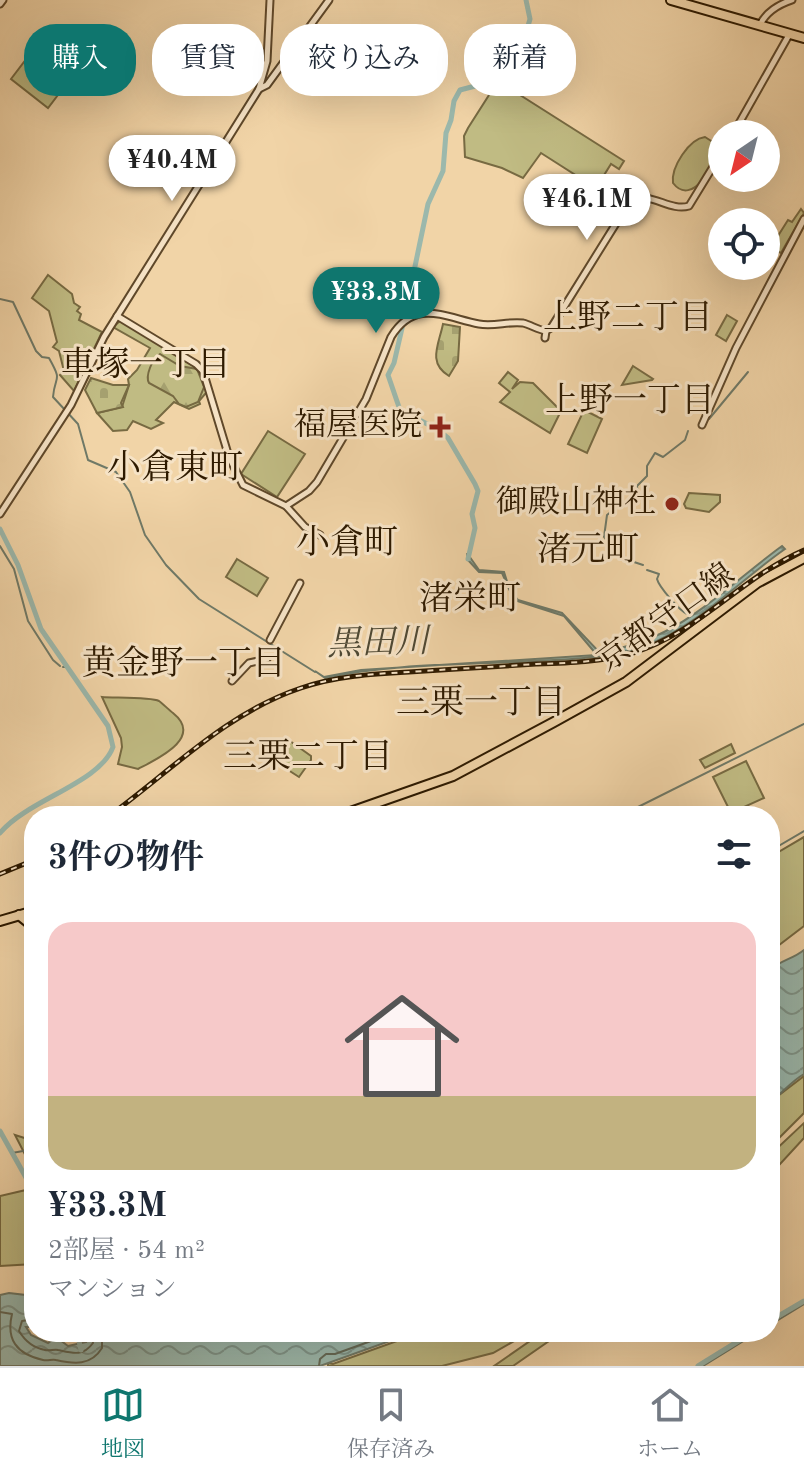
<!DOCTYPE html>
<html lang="ja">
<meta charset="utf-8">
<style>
:root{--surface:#fff;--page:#f6f6f7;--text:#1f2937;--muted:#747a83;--line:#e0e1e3;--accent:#0f766e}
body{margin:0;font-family:"Old Standard TT","Noto Serif JP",serif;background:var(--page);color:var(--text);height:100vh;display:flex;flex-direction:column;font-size:30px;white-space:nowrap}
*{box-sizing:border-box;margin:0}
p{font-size:26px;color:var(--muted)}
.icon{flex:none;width:44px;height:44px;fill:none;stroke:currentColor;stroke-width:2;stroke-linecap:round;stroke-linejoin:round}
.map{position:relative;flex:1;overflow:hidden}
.details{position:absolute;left:24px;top:806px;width:756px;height:536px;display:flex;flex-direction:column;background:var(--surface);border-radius:32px;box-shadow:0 8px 32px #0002}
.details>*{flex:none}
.guide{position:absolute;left:24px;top:24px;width:756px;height:72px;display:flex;gap:16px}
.needle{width:52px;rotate:215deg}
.controls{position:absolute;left:708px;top:120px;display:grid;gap:16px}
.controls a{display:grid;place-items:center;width:72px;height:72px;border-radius:50%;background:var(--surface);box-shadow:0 8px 32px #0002;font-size:40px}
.price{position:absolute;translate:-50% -68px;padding:0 18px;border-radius:28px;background:#fff;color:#222;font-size:26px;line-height:52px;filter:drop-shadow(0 2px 4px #0008)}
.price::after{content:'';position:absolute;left:50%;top:48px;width:24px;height:18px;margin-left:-12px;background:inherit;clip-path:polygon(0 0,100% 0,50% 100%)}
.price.selected{background:var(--accent);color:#fff}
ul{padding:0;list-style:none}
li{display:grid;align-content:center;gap:16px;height:424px;padding:0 24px}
li span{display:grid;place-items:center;height:248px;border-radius:24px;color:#555}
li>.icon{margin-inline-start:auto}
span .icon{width:144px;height:144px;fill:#fffc;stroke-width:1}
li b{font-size:34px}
h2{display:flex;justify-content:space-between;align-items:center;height:96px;padding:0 24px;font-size:34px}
.tag{padding:0 28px;border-radius:32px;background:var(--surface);box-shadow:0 8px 32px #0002;font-size:28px;line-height:72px}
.tag.selected{background:var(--accent);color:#fff}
.tabs{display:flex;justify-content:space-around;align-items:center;height:112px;border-top:2px solid var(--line);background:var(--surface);font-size:22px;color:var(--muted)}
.tabs a{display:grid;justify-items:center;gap:4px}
.tabs .selected{color:var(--accent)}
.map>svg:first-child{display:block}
</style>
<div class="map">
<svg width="804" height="1366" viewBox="0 0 804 1366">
<defs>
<pattern id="forest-firs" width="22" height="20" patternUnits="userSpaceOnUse" patternTransform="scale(2)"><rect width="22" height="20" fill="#c0bb83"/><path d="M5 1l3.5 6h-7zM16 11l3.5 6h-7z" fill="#a5a06f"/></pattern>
<pattern id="cemetery-stones" width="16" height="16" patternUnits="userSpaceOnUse" patternTransform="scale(2)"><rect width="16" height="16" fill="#c0bb83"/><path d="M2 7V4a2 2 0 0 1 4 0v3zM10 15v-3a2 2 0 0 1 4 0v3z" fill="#a5a06f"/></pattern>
<pattern id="water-waves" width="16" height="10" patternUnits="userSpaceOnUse" patternTransform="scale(2)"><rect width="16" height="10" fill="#9bb8ac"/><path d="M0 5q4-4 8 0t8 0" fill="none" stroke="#7f958a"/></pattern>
</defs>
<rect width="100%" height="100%" fill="#f1d4a7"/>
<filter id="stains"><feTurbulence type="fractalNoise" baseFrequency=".0025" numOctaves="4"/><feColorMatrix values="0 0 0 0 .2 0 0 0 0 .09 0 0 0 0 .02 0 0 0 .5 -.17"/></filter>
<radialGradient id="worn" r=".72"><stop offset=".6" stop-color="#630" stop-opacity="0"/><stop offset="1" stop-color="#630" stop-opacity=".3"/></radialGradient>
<!-- green -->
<g fill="#c0bb83" stroke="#776a42" stroke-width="2">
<polygon points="24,62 61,91 48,108 11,79"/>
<polygon points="498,81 624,161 619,169 611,164 596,188 541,153 523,178 502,168 465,157 464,136 468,128"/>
<path d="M705 137 716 144C719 163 692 208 673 183 671 167 689 139 705 137Z"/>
<polygon points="801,209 804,213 781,253 771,247 788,220 792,222"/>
<polygon points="48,275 72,294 74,303 80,307 77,311 81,314 79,320 102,332 74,391 60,375 64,371 59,351 53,347 57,342 49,311 32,298"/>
<polygon points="727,315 737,321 726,341 716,335"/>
<polygon points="120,321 199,367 211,394 205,394 199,401 200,404 189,409 174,402 156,420 163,423 151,429 133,421 127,430 113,431 97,413 122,407 129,385 128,379 137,370 150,348 113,327"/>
<polygon points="633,366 653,379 652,380 622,385"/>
<polygon points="508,372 518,380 512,389 520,382 533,383 561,411 550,433 500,402 510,392 499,383"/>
<polygon points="584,410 602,419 587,453 568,444"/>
<polygon points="268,431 305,454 277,497 241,474"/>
<polygon points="689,493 720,495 720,502 709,512 686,508 684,504"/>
<polygon points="237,559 268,578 257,596 226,577"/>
<path d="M102 697C113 698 151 697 159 701 162 703 169 710 173 713 204 738 157 759 138 769L118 764 122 747 121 738Z"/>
<polygon points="290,741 311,756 311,760 299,777 279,764 277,759 284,750 284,744"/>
<polygon points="731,744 735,753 705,768 700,760"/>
<polygon points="746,761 764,798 731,813 713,777"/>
<polygon points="804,837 804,926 770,952 770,857"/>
<polygon points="804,1076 804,1113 770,1147 770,1102"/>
<polygon points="804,1123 804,1138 770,1175 770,1155"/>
<polygon points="15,1135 34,1141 34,1172"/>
<polygon points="26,1190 34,1207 34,1264 0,1266 0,1196"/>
<polygon points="422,1332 530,1332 493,1353 442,1366 328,1366 328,1363 333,1364"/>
<polygon points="543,1332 562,1332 513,1366 494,1366"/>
</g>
<!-- forest -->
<path fill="url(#forest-firs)" stroke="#776a42" stroke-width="2" d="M160 354 180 366 197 369 204 387 198 402 186 407 179 404 173 396 149 383C145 376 152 359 160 354Z"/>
<!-- cemetery -->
<g fill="url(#cemetery-stones)" stroke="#776a42" stroke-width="2">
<path d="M443 324 460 327 458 361 449 376C427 363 439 344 443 324Z"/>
<polygon points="91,378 113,385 129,385 121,403 123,407 97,413 85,390"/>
</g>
<!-- water -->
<g fill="url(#water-waves)" stroke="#6f7967" stroke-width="2">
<path d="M782 546 785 549C739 581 698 626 645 646 610 658 573 659 537 661 467 665 393 663 325 678L315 671 324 677 361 670 597 655 564 616 514 600 502 573 479 572 468 560 467 553 479 570 504 572 510 591 518 600 562 613 600 653C623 648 645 642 666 631 704 612 746 572 782 546Z"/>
<path d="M804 950V1074C790 1082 783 1093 770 1102V970C781 960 793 959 804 950Z"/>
<polygon points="9,1293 34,1296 34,1327 26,1327 31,1335 48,1343 56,1337 68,1346 86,1342 84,1334 90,1332 167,1332 171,1335 415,1332 320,1366 0,1366 0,1295"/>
</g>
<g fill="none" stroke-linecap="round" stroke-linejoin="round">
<!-- shore -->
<g stroke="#646956" stroke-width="2">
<path d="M0 1312 12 1314C6 1339 16 1354 43 1360 48 1361 52 1359 56 1360 74 1364 91 1366 102 1348V1332"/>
<path d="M34 1319 22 1321 19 1331C25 1341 34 1348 45 1350 48 1351 56 1349 58 1350 72 1353 83 1357 93 1343L92 1332"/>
<polyline points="319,1366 320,1359 326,1354 335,1354 396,1332"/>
</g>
<!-- stream -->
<g stroke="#6f7967" stroke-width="2">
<path d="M0 299 13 302 36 351 42 357 49 358C63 383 55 374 53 397L78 424 88 460 116 472 130 492 145 535 166 565 199 599 315 672"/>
<polyline points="709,419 748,372"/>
<polyline points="638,495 637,486 647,476 647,466 655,453 663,457 685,440 688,431"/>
<polyline points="617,507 607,515 604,537 619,557 643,565"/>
<polyline points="0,546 14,569 28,621 53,660 60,666"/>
<path d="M647 570 659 574 657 579C659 587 680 611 687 614"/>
<polyline points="63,667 67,667"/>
<polyline points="620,816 804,724"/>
<polyline points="770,851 804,831"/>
<polyline points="12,1153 34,1149"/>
<polyline points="770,1325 804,1304"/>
<polyline points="703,1366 758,1332"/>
</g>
<!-- river -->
<g stroke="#9bb8ac" stroke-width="5">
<path d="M0 529 18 565 41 629 108 726 113 747C100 783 27 800 0 833"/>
<path d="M468 559 475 528 472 514 478 491 475 484 448 438 437 429 400 410 388 375 394 363 403 324 428 204 443 171 446 133 451 120 454 101 460 90 479 85C490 50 494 49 526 33L530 19 526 0"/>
<polyline points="0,1131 34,1192"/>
<polyline points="770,1321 804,1301"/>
<polyline points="77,1332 81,1350"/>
<polyline points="698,1366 753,1332"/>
</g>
<!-- minor casing -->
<g stroke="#5f482a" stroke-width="9">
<g id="minor">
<polyline points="0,4 3,0"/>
<path d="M760 25C766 12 780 4 792 0"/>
<polyline points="259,89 267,85 329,0"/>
<polyline points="733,134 789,35"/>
<polyline points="117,316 196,364 203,371 229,457 243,485 286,506 305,527 320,535"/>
<path d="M545 338 546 331 551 328 630 201C650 190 669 212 689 206L722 152"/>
<polyline points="702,425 736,348 804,219"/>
<path d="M286 506 309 491 317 482 366 399 391 337C415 298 444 317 479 324 494 327 508 321 523 323 531 325 538 330 546 331"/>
<polyline points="0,514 71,405 104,337 259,89 267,61 270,0"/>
<polyline points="270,640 300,583"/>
<polyline points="232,681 249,663 267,659"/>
</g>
</g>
<!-- major casing -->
<g stroke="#2e1a00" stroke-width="12">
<g id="major">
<polyline points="671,0 804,38"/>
<polyline points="339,816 453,776 554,722 626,682 757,583 804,558"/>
<polyline points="19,915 34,927"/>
<polyline points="0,921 34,911"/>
</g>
</g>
<!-- minor -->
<use href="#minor" stroke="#f6e3c6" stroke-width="5"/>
<!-- major -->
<use href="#major" stroke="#f1d4a7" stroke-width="8"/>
<!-- rail casing -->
<g stroke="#2e1a00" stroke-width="5">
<g id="rail">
<path d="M109 816C171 771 226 713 301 688 336 676 372 674 409 672 451 669 494 667 536 664 568 663 602 662 633 653 698 633 742 577 804 550"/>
<polyline points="0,874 34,860"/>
</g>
</g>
<!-- rail -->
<use href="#rail" stroke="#f6e3c6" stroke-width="2" stroke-dasharray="6" stroke-linecap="butt"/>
</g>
<!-- markers -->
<g fill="#8f2418" stroke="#f6e3c6" stroke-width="3">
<path d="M436 415h8v8h8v8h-8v8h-8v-8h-8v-8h8z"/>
<circle cx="672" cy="504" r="8"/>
</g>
<g text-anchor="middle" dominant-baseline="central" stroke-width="6" stroke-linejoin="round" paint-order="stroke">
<!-- poi labels -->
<g font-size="32" fill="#2e1a00" stroke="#f6e3c6" text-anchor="end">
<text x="422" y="427">福屋医院</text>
<text x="656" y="504">御殿山神社</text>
</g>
<!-- street labels -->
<g font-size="32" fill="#2e1a00" stroke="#f6e3c6">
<text transform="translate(667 619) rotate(-36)">京都守口線</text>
</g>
<!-- neighbourhood labels -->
<g font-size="34" fill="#2e1a00" stroke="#f6e3c6">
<text x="628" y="319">上野二丁目</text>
<text x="146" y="366">車塚一丁目</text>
<text x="630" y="402">上野一丁目</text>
<text x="175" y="469">小倉東町</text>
<text x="347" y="544">小倉町</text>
<text x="588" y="551">渚元町</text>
<text x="470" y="600">渚栄町</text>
<text x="184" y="665">黄金野一丁目</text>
<text x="481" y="704">三栗一丁目</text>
<text x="308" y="758">三栗二丁目</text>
</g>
<!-- water labels -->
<g font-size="34" font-style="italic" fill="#4f4934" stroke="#f6e3c6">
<text transform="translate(378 644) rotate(-2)">黒田川</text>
</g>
</g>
<rect width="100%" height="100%" filter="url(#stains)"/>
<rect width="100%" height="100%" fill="url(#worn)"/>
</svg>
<div class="controls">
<a><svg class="needle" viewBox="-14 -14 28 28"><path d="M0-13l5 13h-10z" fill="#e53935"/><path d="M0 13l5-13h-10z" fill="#747a83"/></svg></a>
<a><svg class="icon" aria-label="locate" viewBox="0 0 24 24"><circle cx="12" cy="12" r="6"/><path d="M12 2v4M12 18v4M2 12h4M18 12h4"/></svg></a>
</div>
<b class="price" style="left:172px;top:203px">¥40.4M</b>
<b class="price" style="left:587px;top:242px">¥46.1M</b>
<b class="price selected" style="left:376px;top:335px">¥33.3M</b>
<div class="guide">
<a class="tag selected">購入</a>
<a class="tag">賃貸</a>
<a class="tag">絞り込み</a>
<a class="tag">新着</a>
</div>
<section class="details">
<h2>3件の物件<svg class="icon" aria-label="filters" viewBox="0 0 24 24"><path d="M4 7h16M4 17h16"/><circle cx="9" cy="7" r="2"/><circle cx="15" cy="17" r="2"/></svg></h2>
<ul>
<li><span style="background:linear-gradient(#f6c9c9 70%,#c2b280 0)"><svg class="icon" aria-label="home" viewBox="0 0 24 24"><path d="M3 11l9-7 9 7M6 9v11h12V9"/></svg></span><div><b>¥33.3M</b><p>2部屋 · 54 m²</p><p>マンション</p></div></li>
</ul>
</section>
</div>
<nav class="tabs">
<a class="selected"><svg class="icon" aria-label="map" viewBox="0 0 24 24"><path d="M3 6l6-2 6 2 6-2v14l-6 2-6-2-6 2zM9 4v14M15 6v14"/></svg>地図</a>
<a><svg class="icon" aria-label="saved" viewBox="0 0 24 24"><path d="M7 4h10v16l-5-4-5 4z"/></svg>保存済み</a>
<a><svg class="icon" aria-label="home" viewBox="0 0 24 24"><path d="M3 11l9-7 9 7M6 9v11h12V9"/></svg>ホーム</a>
</nav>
